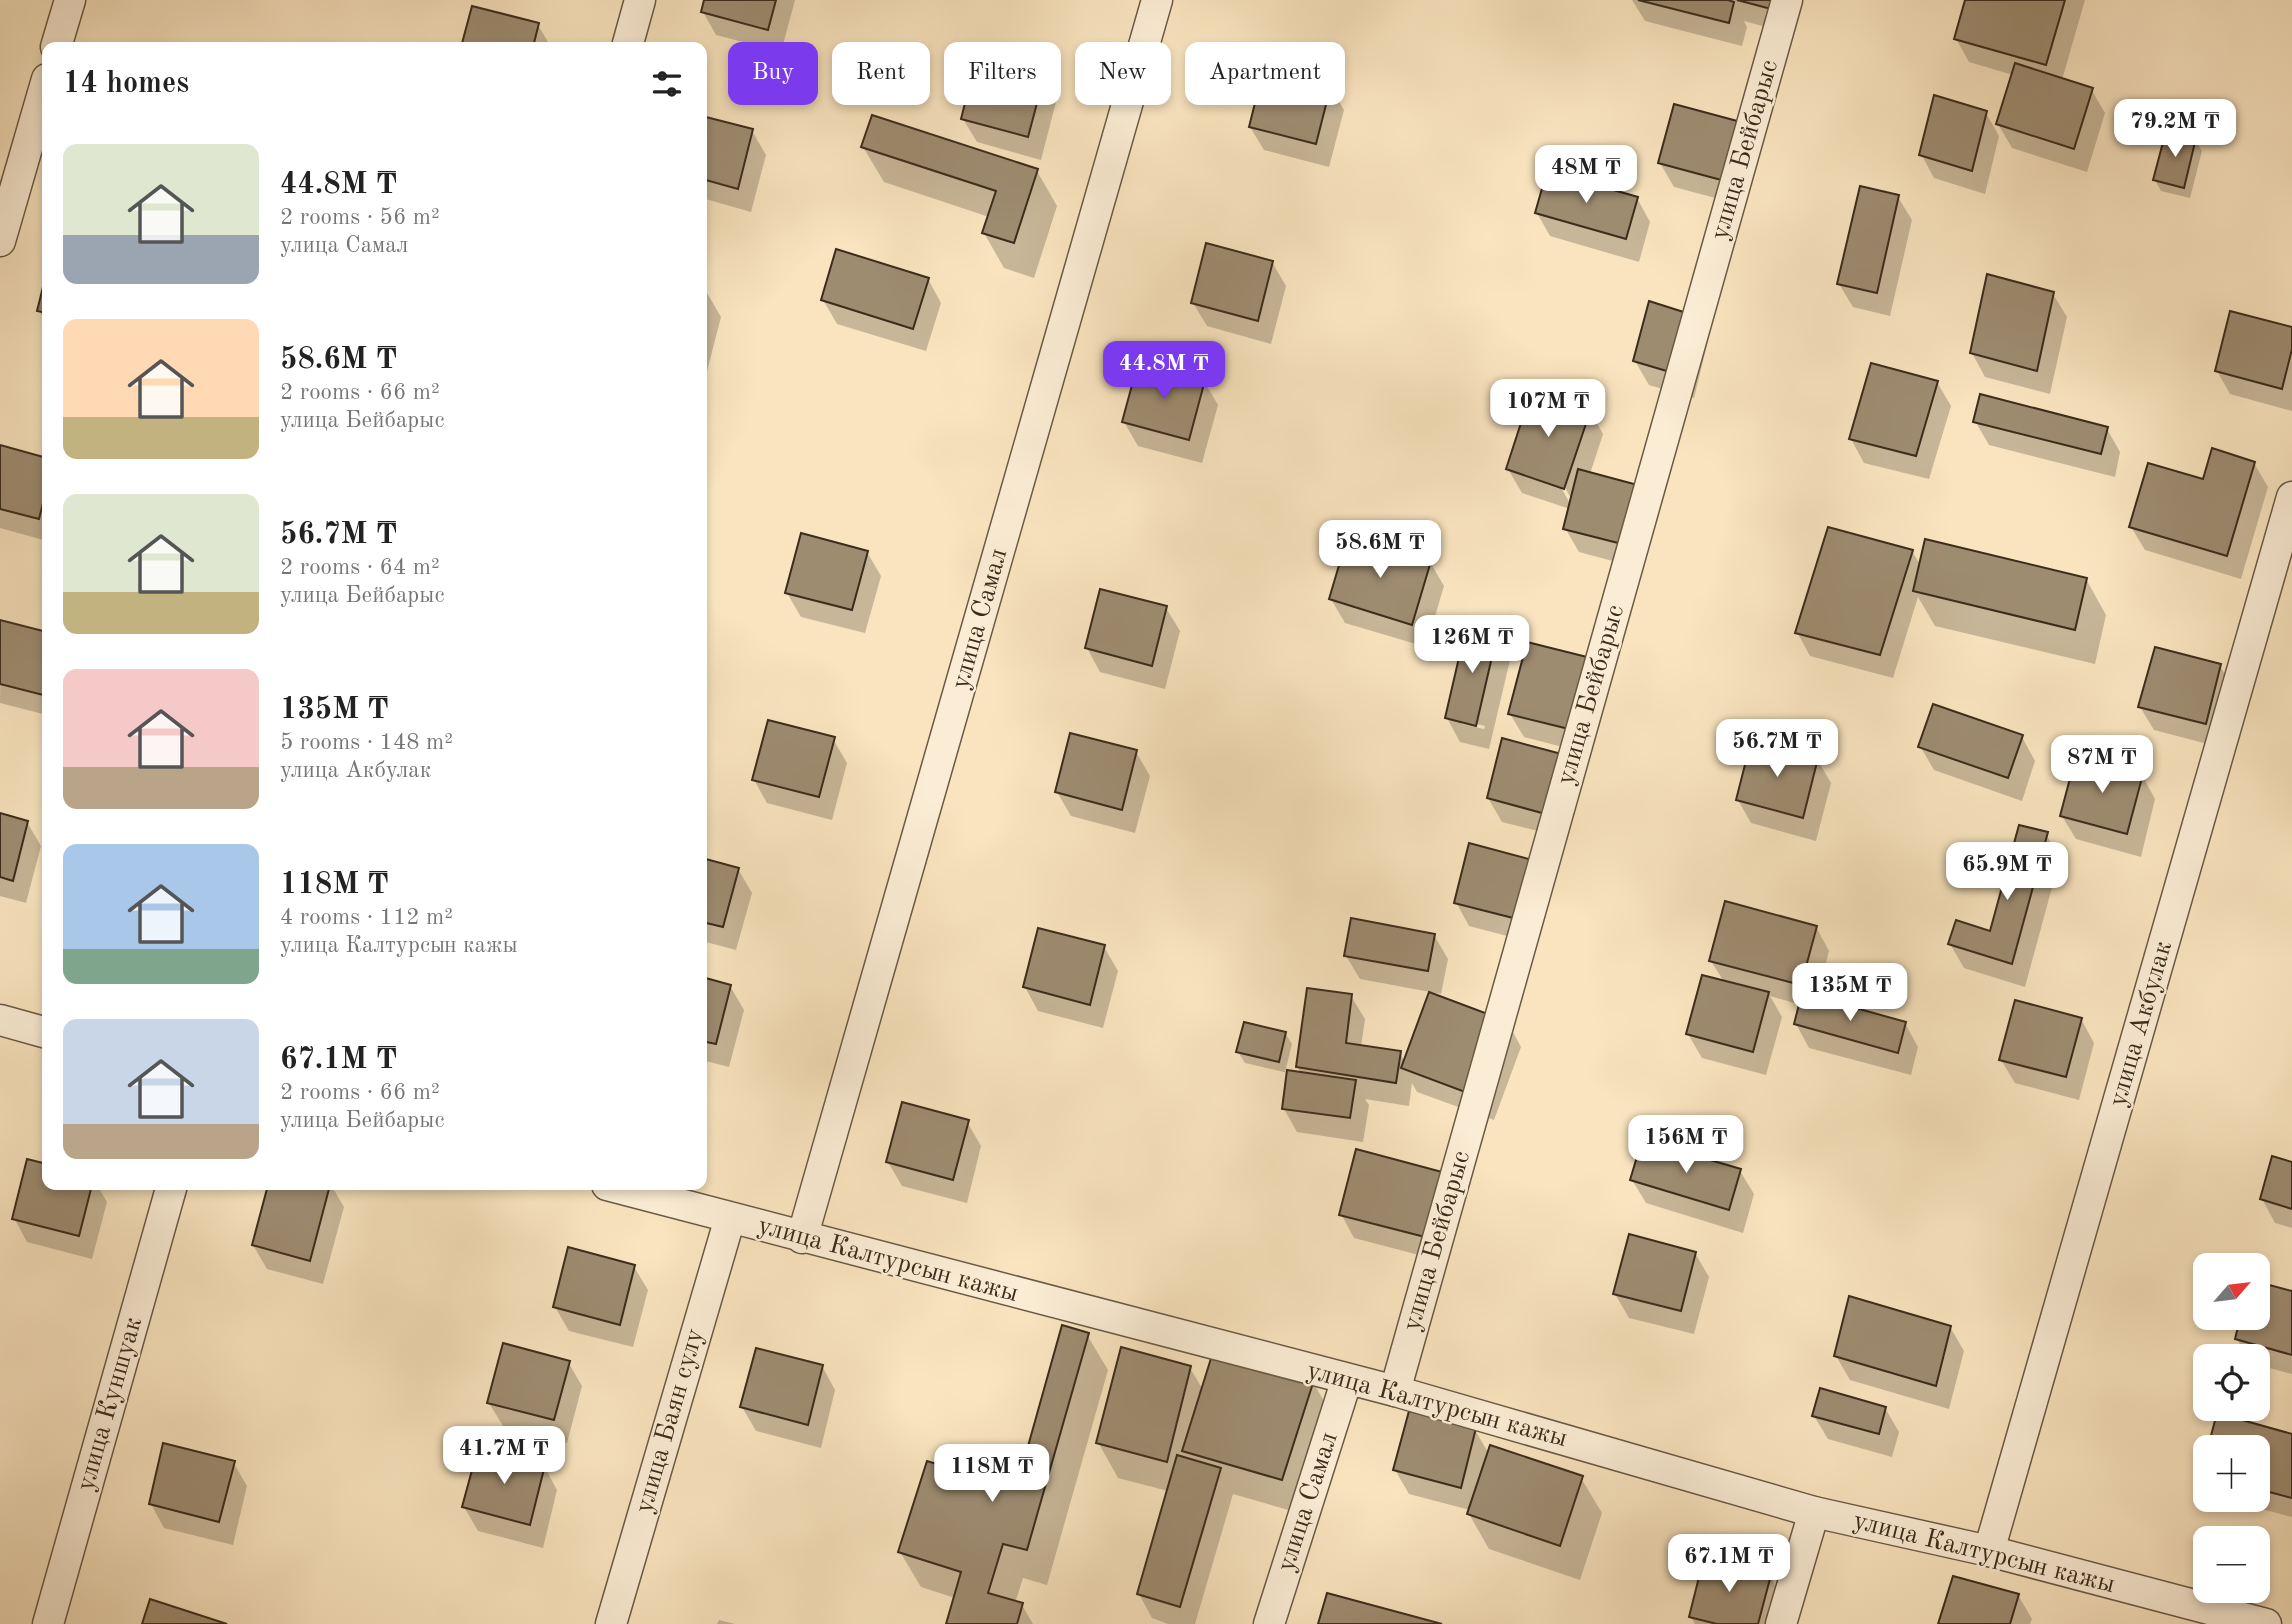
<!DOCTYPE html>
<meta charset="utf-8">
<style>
:root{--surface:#fff;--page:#f6f6f6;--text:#222;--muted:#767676;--accent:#7c3aed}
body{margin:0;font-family:"Old Standard TT",serif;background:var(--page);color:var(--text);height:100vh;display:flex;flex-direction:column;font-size:26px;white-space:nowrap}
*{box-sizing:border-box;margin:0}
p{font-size:23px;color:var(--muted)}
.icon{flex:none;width:38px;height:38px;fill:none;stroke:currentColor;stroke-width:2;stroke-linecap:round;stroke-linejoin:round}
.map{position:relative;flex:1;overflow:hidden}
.sheet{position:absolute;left:42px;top:42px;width:665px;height:1148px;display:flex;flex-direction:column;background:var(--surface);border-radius:14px;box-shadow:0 4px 10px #0003}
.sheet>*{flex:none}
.guide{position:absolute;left:728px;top:42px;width:665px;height:63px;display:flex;gap:14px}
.needle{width:46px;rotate:62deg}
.buttons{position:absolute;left:2193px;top:1253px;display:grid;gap:14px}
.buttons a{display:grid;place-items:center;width:77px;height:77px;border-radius:14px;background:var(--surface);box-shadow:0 4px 10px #0003;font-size:35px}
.price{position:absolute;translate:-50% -60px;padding:0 16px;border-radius:14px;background:#fff;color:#222;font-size:23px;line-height:46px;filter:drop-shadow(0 2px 4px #0008)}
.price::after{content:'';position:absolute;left:50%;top:42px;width:21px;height:16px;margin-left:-10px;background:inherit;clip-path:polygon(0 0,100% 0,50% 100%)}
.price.active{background:var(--accent);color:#fff}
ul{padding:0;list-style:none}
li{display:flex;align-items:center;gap:21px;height:175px;padding:0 21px}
li span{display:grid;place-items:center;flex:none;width:196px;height:140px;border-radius:14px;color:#555}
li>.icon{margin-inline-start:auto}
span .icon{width:84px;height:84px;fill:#fffc;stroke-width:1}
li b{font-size:30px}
h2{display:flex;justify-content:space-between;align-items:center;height:84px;padding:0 21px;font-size:30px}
.tag{padding:0 24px;border-radius:14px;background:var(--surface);box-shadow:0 4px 10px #0003;font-size:24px;line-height:63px}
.tag.active{background:var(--accent);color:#fff}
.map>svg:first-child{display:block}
</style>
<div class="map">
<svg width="2292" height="1624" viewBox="0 0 2292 1624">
<rect width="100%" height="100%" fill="#f9e4bf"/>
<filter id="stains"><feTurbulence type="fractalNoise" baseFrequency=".00286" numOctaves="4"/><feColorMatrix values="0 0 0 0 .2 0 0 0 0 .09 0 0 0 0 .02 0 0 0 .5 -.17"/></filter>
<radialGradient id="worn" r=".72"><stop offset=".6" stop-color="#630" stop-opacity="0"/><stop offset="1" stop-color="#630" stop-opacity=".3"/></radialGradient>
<!-- shadow -->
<g fill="#0003" fill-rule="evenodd">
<polygon points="706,0 795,0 781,52 716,35 703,12"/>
<polygon points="1632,0 1801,0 1792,34 1744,21 1747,27 1742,46 1645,21"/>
<polygon points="1967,0 2085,0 2062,80 2091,89 2105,113 2087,172 2012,148 1998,124 2013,75 1969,62 1956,39"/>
<polygon points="474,8 538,25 551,47 463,47"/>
<polygon points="1043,78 1056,102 1041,160 977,142 963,119"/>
<polygon points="1330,86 1344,110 1329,167 1264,150 1250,127"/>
<polygon points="1675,106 1738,204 1674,187 1660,163"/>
<polygon points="1986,113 1999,136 1985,194 1934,178 1921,154"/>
<polygon points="702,117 752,131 766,155 751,212 702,198"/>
<polygon points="2195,140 2202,151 2190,198 2161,191 2155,180"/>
<polygon points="863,147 1037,171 1057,206 1034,278 1004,268 984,233 989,217 884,182"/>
<polygon points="1898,197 1912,220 1890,316 1853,307 1839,284"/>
<polygon points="1637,198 1650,222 1639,262 1550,236 1537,213"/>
<polygon points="1272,262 1286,286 1271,344 1207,326 1193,303"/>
<polygon points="47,279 47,324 39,310"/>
<polygon points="928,279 941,303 926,351 837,324 823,300"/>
<polygon points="702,292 707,293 721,317 706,375 702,374"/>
<polygon points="2053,294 2067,317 2050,394 1985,377 1972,353"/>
<polygon points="1695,317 1708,341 1694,398 1649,385 1635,361"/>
<polygon points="2292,329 2292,411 2230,394 2217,371"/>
<polygon points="1204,381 1218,405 1202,463 1138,446 1124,422"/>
<polygon points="1937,382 1951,406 1929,479 1864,463 1851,439"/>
<path d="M1590 411 1603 434 1590 474 1658 512 1643 569 1579 552 1565 528 1570 509 1522 493 1508 469ZM1561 481 1572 500V507L1558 482Z"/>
<polygon points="1975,421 2107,429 2120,452 2115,477 1989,445"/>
<polygon points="0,447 47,459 47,541 0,528"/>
<polygon points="2254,463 2268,487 2241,579 2145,550 2131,527 2205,481"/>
<polygon points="1912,551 1921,566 2086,579 2106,615 2095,664 1935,626 1918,597 1893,678 1810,656 1797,632"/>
<polygon points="867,552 881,576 865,633 801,617 787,593"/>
<polygon points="1430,562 1444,586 1426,647 1345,623 1331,599"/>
<polygon points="1166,608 1180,631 1165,689 1100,672 1087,648"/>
<polygon points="1,622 47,634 47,715 0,703"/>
<path d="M1497 632 1511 656 1489 749 1460 742 1447 718ZM1462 721 1485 726 1484 729 1462 724Z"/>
<polygon points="1528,644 1586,753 1524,737 1510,714"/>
<polygon points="2220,666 2234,690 2219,747 2154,730 2140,707"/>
<polygon points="2022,737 2035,761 2022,801 1934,770 1920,746"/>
<polygon points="833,739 847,763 832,820 767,803 754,780"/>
<polygon points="1136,752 1150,776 1135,833 1071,816 1057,792"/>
<polygon points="1817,759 1831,783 1816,841 1751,823 1738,800"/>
<polygon points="2142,775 2155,799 2141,857 2076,839 2062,816"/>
<polygon points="1582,781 1567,838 1502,822 1488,798"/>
<polygon points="0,815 27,822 41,846 26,903 0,896"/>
<polygon points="2046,834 2060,858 2025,987 1964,968 1950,944 1991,933"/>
<polygon points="1470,845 1534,943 1469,926 1456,902"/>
<polygon points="702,860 738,869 752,893 736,950 702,941"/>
<polygon points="1816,927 1829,951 1817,999 1905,1023 1918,1047 1911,1075 1809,1048 1796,1024 1801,1005 1770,996 1782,1017 1766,1075 1702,1058 1688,1034 1724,982 1711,961"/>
<polygon points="1434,935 1448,959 1441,994 1360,979 1346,956"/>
<polygon points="1104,947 1118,971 1103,1028 1038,1011 1025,987"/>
<polygon points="702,979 730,986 744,1010 729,1067 702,1060"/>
<polygon points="1351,996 1365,1019 1361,1047 1400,1053 1405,1063 1508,1023 1521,1047 1494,1120 1417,1092 1412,1083 1409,1106 1365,1099 1369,1105 1363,1142 1297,1132 1284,1109 1288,1073 1245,1063 1238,1052 1285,1033 1292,1044 1285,1072 1302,1074 1297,1067"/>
<polygon points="2081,1019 2094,1043 2079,1100 2015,1083 2001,1060"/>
<polygon points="967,1122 981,1146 967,1203 902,1186 888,1162"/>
<polygon points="29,1161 47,1166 47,1185 97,1185 107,1202 92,1259 27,1242 14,1218"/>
<polygon points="2292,1164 2292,1228 2275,1223 2262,1199"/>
<polygon points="1740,1171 1754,1194 1743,1233 1646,1203 1632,1180"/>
<polygon points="1441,1173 1438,1260 1354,1238 1341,1214"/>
<polygon points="270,1185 331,1185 344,1207 323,1284 267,1269 253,1245"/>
<polygon points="1695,1253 1709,1277 1694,1334 1629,1318 1615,1294"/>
<polygon points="634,1267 648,1290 633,1347 569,1331 555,1307"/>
<polygon points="2258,1284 2292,1293 2292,1374 2258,1365 2258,1356 2247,1356 2237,1339 2242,1318 2258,1318"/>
<polygon points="1950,1327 1964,1351 1949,1409 1850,1380 1836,1356"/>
<polygon points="1087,1335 1108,1370 1047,1585 1023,1578 1015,1603 1022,1605 1033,1624 948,1624 955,1598 921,1587 900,1552 1017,1491"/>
<polygon points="568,1362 582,1386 567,1443 503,1426 489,1403"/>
<polygon points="822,1366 835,1390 821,1448 756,1431 742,1407"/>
<polygon points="1190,1368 1203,1390 1313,1382 1333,1417 1302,1514 1233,1494 1195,1624 1168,1624 1152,1618 1139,1594 1168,1491 1118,1478 1098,1442"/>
<polygon points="1885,1408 1899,1432 1892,1457 1828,1439 1814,1416"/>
<polygon points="2218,1415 2292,1436 2292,1517 2228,1500 2258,1500 2258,1447 2210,1447"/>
<polygon points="1475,1430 1489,1454 1581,1478 1602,1513 1580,1580 1489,1549 1469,1514 1470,1510 1409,1494 1395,1470"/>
<polygon points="233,1462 247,1486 233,1545 164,1528 151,1504"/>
<polygon points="544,1466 557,1490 543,1548 478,1531 464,1507"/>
<polygon points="1770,1576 1783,1600 1777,1624 1695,1624 1690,1616"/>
<polygon points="2018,1595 2032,1619 2030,1624 1940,1624"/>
<polygon points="719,1620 735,1624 717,1624"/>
</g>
<!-- building -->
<g fill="#9e8c71" stroke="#3b2c1c" stroke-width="2">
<polygon points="704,0 776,0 768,30 701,12"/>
<polygon points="1638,0 1728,0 1734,2 1729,23"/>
<polygon points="1737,0 1782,0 1779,11"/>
<polygon points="1965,0 2065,0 2046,65 1954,39"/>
<polygon points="472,6 539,23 533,47 461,47"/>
<polygon points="976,59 1044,77 1028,137 961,119"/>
<polygon points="2015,63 2093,88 2074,149 1996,124"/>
<polygon points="1264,67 1331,85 1316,144 1249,127"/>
<polygon points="1934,95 1987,111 1972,171 1919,155"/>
<polygon points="1674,104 1741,122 1725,181 1658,163"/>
<polygon points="872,115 1038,169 1014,243 982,233 996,191 861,147"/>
<polygon points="702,116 753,129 738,189 702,179"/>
<polygon points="2166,131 2196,138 2184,188 2153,180"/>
<polygon points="1547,171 1638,197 1626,239 1535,213"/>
<polygon points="1860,186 1899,195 1877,293 1837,284"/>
<polygon points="1206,243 1273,261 1258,321 1191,303"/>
<polygon points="836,249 929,278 913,329 821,300"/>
<polygon points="47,271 47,313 37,311"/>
<polygon points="1987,274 2054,292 2037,371 1970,353"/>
<polygon points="1649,301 1696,316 1680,375 1633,361"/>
<polygon points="2230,311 2292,327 2292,349 2282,389 2215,371"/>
<polygon points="1138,363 1205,380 1189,440 1122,422"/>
<polygon points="1871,363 1938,381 1916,456 1849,439"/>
<polygon points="1532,389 1591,409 1564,489 1506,469"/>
<polygon points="1980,394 2108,427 2101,454 1973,422"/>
<polygon points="0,445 47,458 47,487 39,519 0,509"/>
<polygon points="2212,448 2255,462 2227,556 2129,527 2148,463 2203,479"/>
<polygon points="1578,469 1645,487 1630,546 1563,529"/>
<polygon points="1828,527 1913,550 1880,655 1795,633"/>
<polygon points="801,533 868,551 852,610 785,593"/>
<polygon points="1348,535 1431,561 1412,625 1329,599"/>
<polygon points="1925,539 2087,578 2075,630 1913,591"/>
<polygon points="1100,589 1167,606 1152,666 1085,648"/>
<polygon points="0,620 47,632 47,696 0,684"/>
<polygon points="1467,623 1498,631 1476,726 1445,718"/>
<polygon points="1527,642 1591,658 1573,730 1508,714"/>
<polygon points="2155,647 2221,664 2206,724 2138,707"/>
<polygon points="1933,704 2023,735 2008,778 1918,747"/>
<polygon points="768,720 835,737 819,797 752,780"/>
<polygon points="1070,733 1137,750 1122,810 1055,792"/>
<polygon points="1502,738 1569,756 1553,816 1487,798"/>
<polygon points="1751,741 1818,758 1803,818 1736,800"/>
<polygon points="2076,756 2143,774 2127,834 2060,816"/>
<polygon points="0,813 28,821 13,881 0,877"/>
<polygon points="2019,825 2048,832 2012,964 1948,944 1956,920 1990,931"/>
<polygon points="1469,843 1536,861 1521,920 1454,903"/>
<polygon points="702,858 739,868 723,927 702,922"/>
<polygon points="1725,901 1817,926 1801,985 1709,961"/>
<polygon points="1351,918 1435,934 1428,971 1344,956"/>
<polygon points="1038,928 1105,945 1090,1005 1023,987"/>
<polygon points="1702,975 1769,992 1753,1052 1686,1034"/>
<polygon points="702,977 731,985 716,1044 702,1041"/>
<polygon points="1307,988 1352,994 1346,1043 1401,1051 1396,1083 1296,1067"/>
<polygon points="1429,992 1509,1022 1481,1098 1401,1068"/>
<polygon points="1802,993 1906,1022 1898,1053 1794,1024"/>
<polygon points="2015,1000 2082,1018 2066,1077 1999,1060"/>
<polygon points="1244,1022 1286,1032 1279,1062 1236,1052"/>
<polygon points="1287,1070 1356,1080 1350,1118 1282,1109"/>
<polygon points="902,1102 969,1120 953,1180 886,1162"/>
<polygon points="1642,1140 1741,1169 1729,1210 1630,1180"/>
<polygon points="1356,1149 1442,1172 1425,1237 1339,1215"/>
<polygon points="2272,1156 2292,1162 2292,1209 2260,1199"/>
<polygon points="27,1159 47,1164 47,1185 92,1185 79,1236 12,1219"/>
<polygon points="268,1185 330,1185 310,1261 252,1245"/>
<polygon points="1629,1234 1696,1252 1681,1311 1613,1294"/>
<polygon points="568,1247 635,1265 620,1325 553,1307"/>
<polygon points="2258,1282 2292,1291 2292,1355 2235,1339 2240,1318 2258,1318"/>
<polygon points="1849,1296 1951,1326 1936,1386 1834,1356"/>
<polygon points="1062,1325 1089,1333 1027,1550 1003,1544 988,1593 1023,1603 1017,1624 946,1624 961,1572 898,1552 927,1461 1016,1489"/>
<polygon points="503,1343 570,1361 554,1420 487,1403"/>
<polygon points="1121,1347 1191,1366 1167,1462 1096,1443"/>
<polygon points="756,1348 823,1365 808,1425 740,1407"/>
<polygon points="1213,1352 1314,1380 1282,1480 1182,1451"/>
<polygon points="1820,1388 1886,1407 1879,1434 1812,1416"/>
<polygon points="1409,1411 1476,1428 1461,1488 1393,1470"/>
<polygon points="2217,1413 2292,1434 2292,1498 2258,1489 2258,1447 2208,1447"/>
<polygon points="163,1443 235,1461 219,1522 149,1504"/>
<polygon points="1490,1445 1583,1476 1560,1546 1467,1514"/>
<polygon points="478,1448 545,1465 530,1525 462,1507"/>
<polygon points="1177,1455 1221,1468 1180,1607 1137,1594"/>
<polygon points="1704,1557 1771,1575 1758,1624 1717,1624 1689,1617"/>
<polygon points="1953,1576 2019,1594 2010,1624 1938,1624"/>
<polygon points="1327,1593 1442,1624 1318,1624"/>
<polygon points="150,1599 227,1624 142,1624"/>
</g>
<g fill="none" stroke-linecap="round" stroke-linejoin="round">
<!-- street casing -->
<g stroke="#6a5a45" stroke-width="33">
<g id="street">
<polyline points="56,47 70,0"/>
<polyline points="627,47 640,0"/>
<polyline points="0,241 47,79"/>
<polyline points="0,1020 47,1033"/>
<polyline points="607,1185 1395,1391 1814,1512 1989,1551 2266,1624"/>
<polyline points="802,1238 1157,0"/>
<polyline points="1395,1391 1787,0"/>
<polyline points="1989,1551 2292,497"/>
<polyline points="48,1624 172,1185"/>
<polyline points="611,1624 730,1218"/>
<polyline points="1269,1624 1347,1379"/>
<polyline points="1781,1624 1814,1512"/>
</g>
</g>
<!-- street -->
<use href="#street" stroke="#fbedd5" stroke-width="30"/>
</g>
<g text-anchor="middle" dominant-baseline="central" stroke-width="5" stroke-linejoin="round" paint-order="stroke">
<!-- street labels -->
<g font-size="26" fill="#3b2c1c" stroke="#fbedd5">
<text transform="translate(1745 150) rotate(-74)">улица Бейбарыс</text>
<text transform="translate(980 619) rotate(-74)">улица Самал</text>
<text transform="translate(1591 695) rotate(-74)">улица Бейбарыс</text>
<text transform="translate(2141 1024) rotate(-74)">улица Акбулак</text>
<text transform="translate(1437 1241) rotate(-74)">улица Бейбарыс</text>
<text transform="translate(888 1260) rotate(15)">улица Калтурсын кажы</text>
<text transform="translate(110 1404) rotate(-74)">улица Куншуак</text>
<text transform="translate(1437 1405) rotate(15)">улица Калтурсын кажы</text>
<text transform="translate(670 1421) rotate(-74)">улица Баян сулу</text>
<text transform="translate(1308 1502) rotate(-72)">улица Самал</text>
<text transform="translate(1984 1553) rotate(14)">улица Калтурсын кажы</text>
</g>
</g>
<rect width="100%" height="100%" filter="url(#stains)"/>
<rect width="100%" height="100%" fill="url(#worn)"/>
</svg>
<div class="buttons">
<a><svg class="needle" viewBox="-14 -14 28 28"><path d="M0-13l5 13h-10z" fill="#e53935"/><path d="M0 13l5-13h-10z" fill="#767676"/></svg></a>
<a><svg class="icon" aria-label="locate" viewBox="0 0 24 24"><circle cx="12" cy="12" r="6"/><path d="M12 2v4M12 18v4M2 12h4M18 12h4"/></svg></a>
<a>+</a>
<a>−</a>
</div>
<b class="price" style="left:2175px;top:159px">79.2M ₸</b>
<b class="price" style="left:1586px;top:205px">48M ₸</b>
<b class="price active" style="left:1164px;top:401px">44.8M ₸</b>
<b class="price" style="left:1548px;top:439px">107M ₸</b>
<b class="price" style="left:1380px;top:580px">58.6M ₸</b>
<b class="price" style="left:1472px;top:675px">126M ₸</b>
<b class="price" style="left:1777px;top:779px">56.7M ₸</b>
<b class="price" style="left:2102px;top:795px">87M ₸</b>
<b class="price" style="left:2007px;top:902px">65.9M ₸</b>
<b class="price" style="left:1850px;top:1023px">135M ₸</b>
<b class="price" style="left:1686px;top:1175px">156M ₸</b>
<b class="price" style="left:504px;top:1486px">41.7M ₸</b>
<b class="price" style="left:992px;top:1504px">118M ₸</b>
<b class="price" style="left:1729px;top:1594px">67.1M ₸</b>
<div class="guide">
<a class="tag active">Buy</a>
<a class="tag">Rent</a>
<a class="tag">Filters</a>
<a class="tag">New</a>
<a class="tag">Apartment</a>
</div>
<section class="sheet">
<h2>14 homes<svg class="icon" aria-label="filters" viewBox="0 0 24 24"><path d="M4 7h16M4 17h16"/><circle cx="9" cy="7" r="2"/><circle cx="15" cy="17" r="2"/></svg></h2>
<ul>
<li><span style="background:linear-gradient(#dfe7d0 65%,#9aa5b1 0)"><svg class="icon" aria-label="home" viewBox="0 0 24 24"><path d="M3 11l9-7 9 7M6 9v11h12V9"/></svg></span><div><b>44.8M ₸</b><p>2 rooms · 56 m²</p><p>улица Самал</p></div></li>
<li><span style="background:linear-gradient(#ffd9b3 70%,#c2b280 0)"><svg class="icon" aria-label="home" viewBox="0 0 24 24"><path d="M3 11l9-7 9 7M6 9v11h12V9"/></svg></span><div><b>58.6M ₸</b><p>2 rooms · 66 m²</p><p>улица Бейбарыс</p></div></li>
<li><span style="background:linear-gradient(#dfe7d0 70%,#c2b280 0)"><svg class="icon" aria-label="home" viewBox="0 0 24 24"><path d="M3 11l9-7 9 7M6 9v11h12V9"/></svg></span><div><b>56.7M ₸</b><p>2 rooms · 64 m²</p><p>улица Бейбарыс</p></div></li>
<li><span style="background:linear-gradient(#f6c9c9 70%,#b9a48a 0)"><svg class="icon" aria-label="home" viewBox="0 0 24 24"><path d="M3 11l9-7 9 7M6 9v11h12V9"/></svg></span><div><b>135M ₸</b><p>5 rooms · 148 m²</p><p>улица Акбулак</p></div></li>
<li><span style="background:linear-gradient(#a9c7e8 75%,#7fa58c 0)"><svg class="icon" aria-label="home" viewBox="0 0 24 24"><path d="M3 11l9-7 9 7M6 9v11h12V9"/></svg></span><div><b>118M ₸</b><p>4 rooms · 112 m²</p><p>улица Калтурсын кажы</p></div></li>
<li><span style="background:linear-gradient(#c9d6e8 75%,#b9a48a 0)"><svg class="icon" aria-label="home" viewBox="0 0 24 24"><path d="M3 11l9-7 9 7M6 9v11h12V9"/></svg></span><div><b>67.1M ₸</b><p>2 rooms · 66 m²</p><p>улица Бейбарыс</p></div></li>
</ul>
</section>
</div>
